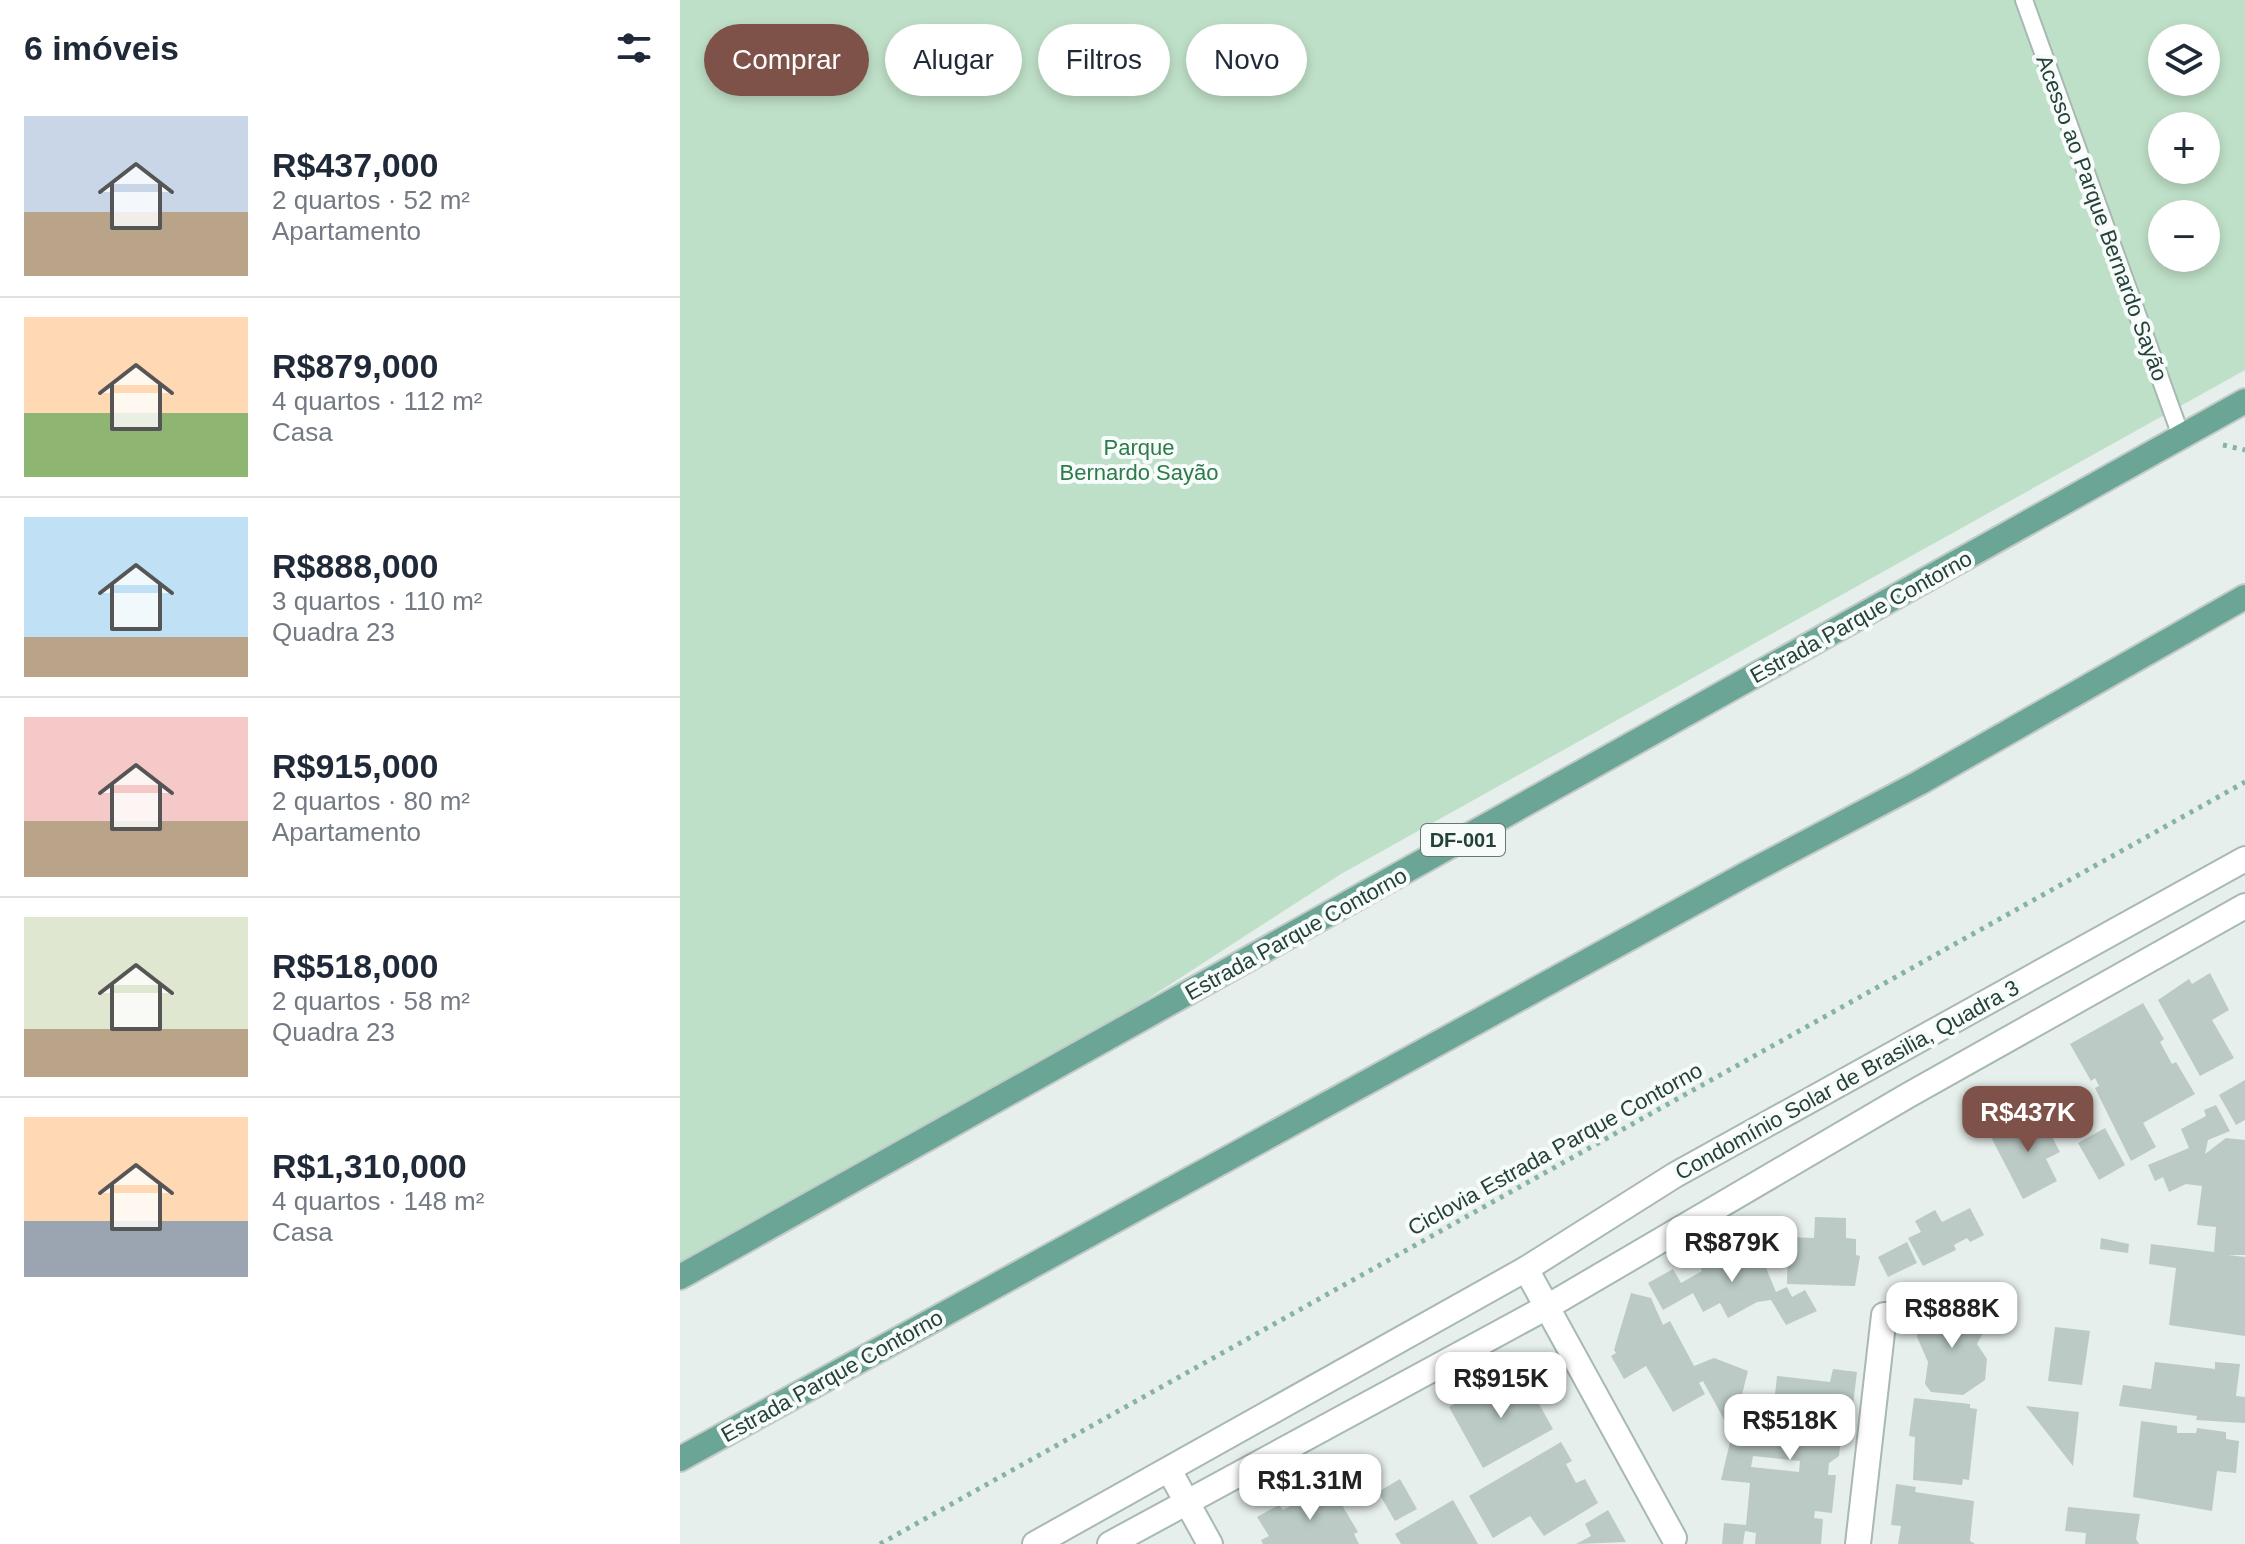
<!DOCTYPE html>
<html lang="pt">
<meta charset="utf-8">
<style>
:root{--surface:#fff;--page:#f6f6f7;--text:#1f2937;--muted:#747a83;--line:#e0e1e3;--accent:#7f5249}
body{margin:0;font-family:Helvetica,sans-serif;background:var(--page);color:var(--text);height:100vh;display:flex;flex-direction:column;font-size:30px;white-space:nowrap}
*{box-sizing:border-box;margin:0}
p{font-size:26px;color:var(--muted)}
.icon{flex:none;width:44px;height:44px;fill:none;stroke:currentColor;stroke-width:2;stroke-linecap:round;stroke-linejoin:round}
.map{position:relative;flex:1;overflow:hidden}
.details{display:flex;flex-direction:column;background:var(--surface);width:680px}
.details>*{flex:none}
.top-card{position:absolute;left:24px;top:24px;width:760px;height:72px;display:flex;gap:16px}
.controls{position:absolute;left:1468px;top:24px;display:grid;gap:16px}
.controls a{display:grid;place-items:center;width:72px;height:72px;border-radius:50%;background:var(--surface);box-shadow:0 4px 12px #0003;font-size:40px}
.price{position:absolute;translate:-50% -68px;padding:0 18px;border-radius:16px;background:#fff;color:#222;font-size:26px;line-height:52px;filter:drop-shadow(0 2px 4px #0008)}
.price::after{content:'';position:absolute;left:50%;top:48px;width:24px;height:18px;margin-left:-12px;background:inherit;clip-path:polygon(0 0,100% 0,50% 100%)}
.price.selected{background:var(--accent);color:#fff}
ul{padding:0;list-style:none}
li{display:flex;align-items:center;gap:24px;height:200px;padding:0 24px}
li+li{border-top:2px solid var(--line)}
li span{display:grid;place-items:center;flex:none;width:224px;height:160px;border-radius:0px;color:#555}
li>.icon{margin-inline-start:auto}
span .icon{width:96px;height:96px;fill:#fffc;stroke-width:1}
li b{font-size:34px}
h2{display:flex;justify-content:space-between;align-items:center;height:96px;padding:0 24px;font-size:34px}
.pill{padding:0 28px;border-radius:36px;background:var(--surface);box-shadow:0 4px 12px #0003;font-size:28px;line-height:72px}
.pill.selected{background:var(--accent);color:#fff}
main{display:flex;flex:1;min-height:0}
.map>svg:first-child{display:block}
</style>
<main>
<section class="details">
<h2>6 imóveis<svg class="icon" aria-label="filters" viewBox="0 0 24 24"><path d="M4 7h16M4 17h16"/><circle cx="9" cy="7" r="2"/><circle cx="15" cy="17" r="2"/></svg></h2>
<ul>
<li><span style="background:linear-gradient(#c9d6e8 60%,#b9a48a 0)"><svg class="icon" aria-label="home" viewBox="0 0 24 24"><path d="M3 11l9-7 9 7M6 9v11h12V9"/></svg></span><div><b>R$437,000</b><p>2 quartos · 52 m²</p><p>Apartamento</p></div></li>
<li><span style="background:linear-gradient(#ffd9b3 60%,#8fb573 0)"><svg class="icon" aria-label="home" viewBox="0 0 24 24"><path d="M3 11l9-7 9 7M6 9v11h12V9"/></svg></span><div><b>R$879,000</b><p>4 quartos · 112 m²</p><p>Casa</p></div></li>
<li><span style="background:linear-gradient(#bfe0f5 75%,#b9a48a 0)"><svg class="icon" aria-label="home" viewBox="0 0 24 24"><path d="M3 11l9-7 9 7M6 9v11h12V9"/></svg></span><div><b>R$888,000</b><p>3 quartos · 110 m²</p><p>Quadra 23</p></div></li>
<li><span style="background:linear-gradient(#f6c9c9 65%,#b9a48a 0)"><svg class="icon" aria-label="home" viewBox="0 0 24 24"><path d="M3 11l9-7 9 7M6 9v11h12V9"/></svg></span><div><b>R$915,000</b><p>2 quartos · 80 m²</p><p>Apartamento</p></div></li>
<li><span style="background:linear-gradient(#dfe7d0 70%,#b9a48a 0)"><svg class="icon" aria-label="home" viewBox="0 0 24 24"><path d="M3 11l9-7 9 7M6 9v11h12V9"/></svg></span><div><b>R$518,000</b><p>2 quartos · 58 m²</p><p>Quadra 23</p></div></li>
<li><span style="background:linear-gradient(#ffd9b3 65%,#9aa5b1 0)"><svg class="icon" aria-label="home" viewBox="0 0 24 24"><path d="M3 11l9-7 9 7M6 9v11h12V9"/></svg></span><div><b>R$1,310,000</b><p>4 quartos · 148 m²</p><p>Casa</p></div></li>
</ul>
</section>
<div class="map">
<svg width="1565" height="1544" viewBox="0 0 1565 1544">
<rect width="100%" height="100%" fill="#e6efeb"/>
<!-- green -->
<path fill="#bfe0c8" fill-rule="evenodd" d="M0 0H1565V370L661 874 260 1133 0 1275ZM1482 38H1526V82H1482ZM1482 126H1526V170H1482ZM1482 214H1526V258H1482Z"/>
<!-- building -->
<g fill="#bbcac4" fill-rule="evenodd">
<polygon points="1530,973 1549,1010 1532,1020 1554,1058 1520,1076 1478,1000 1509,979 1512,984"/>
<polygon points="1463,1003 1484,1039 1480,1042 1492,1064 1496,1062 1515,1094 1463,1123 1476,1147 1451,1161 1415,1088 1419,1086 1415,1078 1411,1081 1390,1044"/>
<polygon points="1565,1080 1565,1120 1556,1125 1539,1095"/>
<polygon points="1536,1105 1550,1131 1528,1140 1525,1154 1546,1138 1565,1140 1565,1255 1548,1255 1565,1257 1565,1336 1489,1325 1496,1268 1469,1264 1471,1244 1534,1252 1536,1227 1517,1225 1522,1186 1506,1184 1489,1192 1483,1177 1475,1181 1468,1165 1509,1148 1501,1129 1526,1116 1524,1110"/>
<polygon points="1359,1112 1380,1152 1366,1159 1377,1181 1343,1199 1311,1137"/>
<polygon points="1425,1128 1445,1165 1419,1180 1398,1143"/>
<polygon points="1290,1208 1304,1235 1290,1242 1287,1238 1274,1245 1276,1250 1243,1266 1228,1238 1241,1232 1235,1221 1255,1210 1262,1222"/>
<polygon points="1135,1217 1166,1218 1166,1238 1176,1239 1176,1255 1180,1256 1175,1286 1107,1284 1108,1237 1134,1238"/>
<polygon points="1062,1233 1072,1251 1080,1253 1096,1292 1107,1287 1112,1297 1125,1290 1137,1311 1106,1325 1091,1300 1077,1302 1048,1318 1040,1303 1023,1312 1013,1293 983,1310 968,1283 993,1269 1001,1283 1022,1271 1016,1259"/>
<polygon points="1421,1238 1449,1244 1448,1253 1420,1249"/>
<polygon points="1227,1242 1237,1263 1208,1277 1198,1257"/>
<polygon points="951,1293 971,1298 983,1325 990,1321 1014,1366 1034,1358 1068,1371 1052,1434 1023,1381 1019,1383 1025,1394 993,1412 966,1366 944,1379 931,1356 936,1353 934,1350"/>
<polygon points="1240,1307 1300,1314 1298,1327 1303,1333 1297,1344 1307,1359 1305,1380 1283,1395 1251,1392 1245,1384 1248,1362 1237,1337"/>
<polygon points="1375,1327 1410,1331 1402,1385 1368,1381"/>
<polygon points="1475,1362 1535,1369 1535,1362 1560,1364 1556,1396 1565,1397 1565,1423 1516,1420 1517,1416 1439,1406 1443,1385 1471,1389"/>
<path d="M1153 1369 1177 1372 1173 1405 1151 1403 1148 1413 1162 1430 1159 1456 1149 1463 1148 1475H1156L1152 1513 1135 1511 1134 1518 1143 1519 1141 1544H1075L1076 1533 1065 1531 1063 1544H1042L1044 1523 1066 1525 1070 1483 1041 1480 1050 1442 1062 1443 1064 1419 1092 1422 1097 1376 1150 1382ZM1073 1456 1120 1461 1119 1472 1071 1467Z"/>
<polygon points="831,1376 839,1389 848,1384 873,1429 803,1468 769,1407 804,1388 806,1392"/>
<polygon points="1234,1398 1290,1404 1290,1408 1297,1409 1289,1480 1283,1479 1282,1485 1233,1480 1235,1437 1229,1436"/>
<polygon points="1346,1406 1399,1412 1393,1466"/>
<polygon points="1461,1421 1497,1426 1497,1433 1516,1433 1517,1428 1546,1432 1546,1439 1559,1441 1556,1473 1537,1471 1532,1511 1453,1497"/>
<polygon points="881,1442 892,1461 886,1464 896,1483 905,1479 918,1503 864,1536 850,1516 813,1538 789,1496"/>
<polygon points="720,1479 737,1509 715,1521 698,1492"/>
<polygon points="1216,1484 1236,1487 1235,1492 1294,1501 1290,1541 1295,1544 1218,1544 1221,1526 1211,1525"/>
<polygon points="650,1485 678,1532 674,1534 679,1544 583,1544 581,1540 589,1536 577,1517 599,1505 603,1510"/>
<polygon points="773,1500 798,1544 721,1544 715,1534"/>
<polygon points="1388,1507 1460,1514 1456,1539 1459,1544 1405,1544 1406,1533 1385,1531"/>
<polygon points="928,1510 946,1542 896,1544 911,1536 905,1524"/>
</g>
<g fill="none" stroke-linecap="round" stroke-linejoin="round">
<!-- service casing -->
<g stroke="#a8b8b2" stroke-width="20">
<polyline id="service" points="1344,0 1501,436"/>
</g>
<!-- minor casing -->
<g stroke="#a8b8b2" stroke-width="28">
<g id="minor">
<polyline points="846,1269 994,1538"/>
<polyline points="489,1470 530,1544"/>
<polyline points="1178,1544 1204,1315"/>
</g>
</g>
<!-- tertiary casing -->
<g stroke="#a8b8b2" stroke-width="28">
<g id="tertiary">
<polyline points="355,1544 846,1269 995,1175 1565,859"/>
<polyline points="430,1544 867,1307 1227,1096 1565,906"/>
</g>
</g>
<!-- primary casing -->
<g stroke="#c2cac8" stroke-width="28">
<g id="primary">
<polyline points="0,1277 1565,401"/>
<polyline points="0,1459 1070,872 1239,783 1565,597"/>
</g>
</g>
<!-- path -->
<g stroke="#86b3a5" stroke-width="5" stroke-dasharray="4 6" stroke-linecap="butt">
<polyline points="1543,445 1565,450"/>
<polyline points="200,1544 1565,782"/>
</g>
<!-- service -->
<use href="#service" stroke="#fff" stroke-width="16"/>
<!-- minor -->
<use href="#minor" stroke="#fff" stroke-width="24"/>
<!-- tertiary -->
<use href="#tertiary" stroke="#fff" stroke-width="24"/>
<!-- primary -->
<use href="#primary" stroke="#6aa596" stroke-width="24"/>
</g>
<g text-anchor="middle" dominant-baseline="central" stroke-width="8" stroke-linejoin="round" paint-order="stroke">
<!-- shield labels -->
<rect fill="#f7fbf9" stroke="#637a73" stroke-width="2" x="741" y="824" width="84" height="32" rx="6"/>
<g font-size="20" font-weight="bold" fill="#24423a">
<text x="783" y="840">DF-001</text>
</g>
<!-- street labels -->
<g font-size="22" fill="#24423a" stroke="#f7fbf9">
<text transform="translate(1422 218) rotate(70)">Acesso ao Parque Bernardo Sayão</text>
<text transform="translate(1181 617) rotate(-29)">Estrada Parque Contorno</text>
<text transform="translate(616 934) rotate(-29)">Estrada Parque Contorno</text>
<text transform="translate(1167 1080) rotate(-29)">Condomínio Solar de Brasilia, Quadra 3</text>
<text transform="translate(875 1149) rotate(-29)">Ciclovia Estrada Parque Contorno</text>
<text transform="translate(152 1376) rotate(-29)">Estrada Parque Contorno</text>
</g>
<!-- park labels -->
<g font-size="22" fill="#2d7a4b" stroke="#f7fbf9">
<text x="459" y="447">Parque<tspan x="459" dy="25">Bernardo Sayão</tspan></text>
</g>
</g>
</svg>
<div class="controls">
<a><svg class="icon" aria-label="layers" viewBox="0 0 24 24"><path d="M12 4l9 5-9 5-9-5zM3 14l9 5 9-5"/></svg></a>
<a>+</a>
<a>−</a>
</div>
<b class="price selected" style="left:1348px;top:1154px">R$437K</b>
<b class="price" style="left:1052px;top:1284px">R$879K</b>
<b class="price" style="left:1272px;top:1350px">R$888K</b>
<b class="price" style="left:821px;top:1420px">R$915K</b>
<b class="price" style="left:1110px;top:1462px">R$518K</b>
<b class="price" style="left:630px;top:1522px">R$1.31M</b>
<div class="top-card">
<a class="pill selected">Comprar</a>
<a class="pill">Alugar</a>
<a class="pill">Filtros</a>
<a class="pill">Novo</a>
</div>
</div>
</main>
